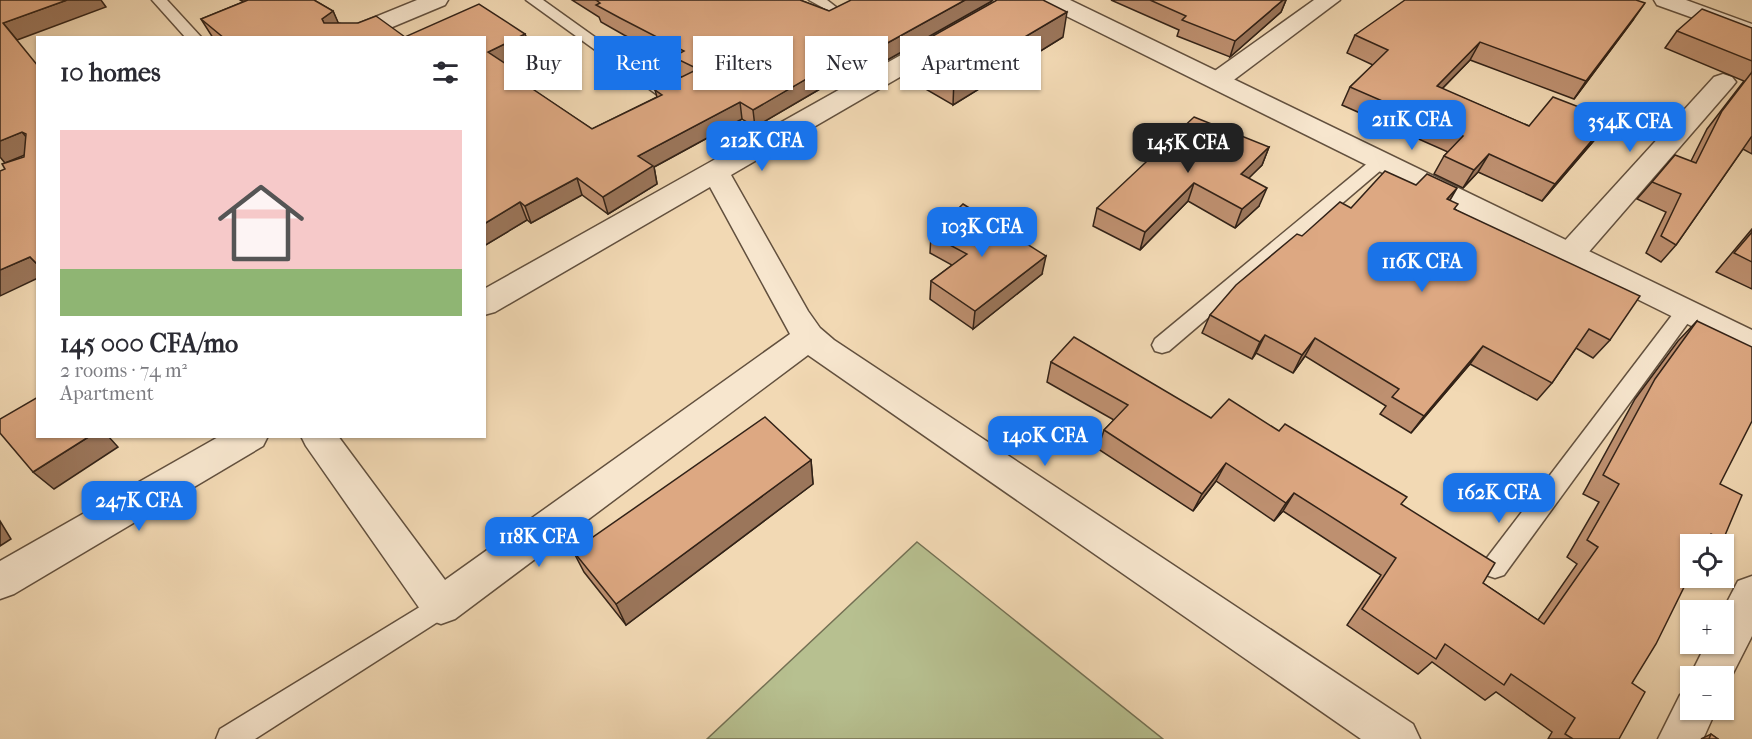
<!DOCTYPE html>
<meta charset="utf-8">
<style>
:root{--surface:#fff;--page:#f7f7f7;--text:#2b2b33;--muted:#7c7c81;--line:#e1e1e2;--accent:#1a73e8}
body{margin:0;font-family:"IM FELL French Canon",serif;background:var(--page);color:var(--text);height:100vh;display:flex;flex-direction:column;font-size:22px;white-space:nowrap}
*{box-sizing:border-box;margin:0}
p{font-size:20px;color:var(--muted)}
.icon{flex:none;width:33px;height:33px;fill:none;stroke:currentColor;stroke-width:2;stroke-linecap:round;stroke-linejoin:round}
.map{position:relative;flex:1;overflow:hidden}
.sheet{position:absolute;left:36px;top:36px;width:450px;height:402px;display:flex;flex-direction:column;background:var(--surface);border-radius:0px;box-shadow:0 2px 4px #0004}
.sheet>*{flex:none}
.hud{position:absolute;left:504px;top:36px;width:570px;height:54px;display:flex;gap:12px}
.fabs{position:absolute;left:1680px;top:534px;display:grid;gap:12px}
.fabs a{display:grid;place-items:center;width:54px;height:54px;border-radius:0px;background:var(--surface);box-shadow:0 2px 4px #0004;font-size:30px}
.price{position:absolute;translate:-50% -51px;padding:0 14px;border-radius:12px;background:var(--accent);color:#fff;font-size:20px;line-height:39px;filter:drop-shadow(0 2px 3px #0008)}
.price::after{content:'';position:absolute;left:50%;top:36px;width:18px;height:14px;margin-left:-9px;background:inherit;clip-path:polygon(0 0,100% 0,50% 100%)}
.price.on{background:#222;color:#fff}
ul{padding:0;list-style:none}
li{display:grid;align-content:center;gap:12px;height:318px;padding:0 24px}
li+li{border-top:2px solid var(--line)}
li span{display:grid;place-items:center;height:186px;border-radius:0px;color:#555}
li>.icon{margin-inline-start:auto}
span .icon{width:108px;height:108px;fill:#fffc;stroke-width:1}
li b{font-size:26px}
h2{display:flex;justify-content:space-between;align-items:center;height:72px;padding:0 24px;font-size:26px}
.pill{padding:0 21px;border-radius:0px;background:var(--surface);box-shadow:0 2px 4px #0004;font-size:21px;line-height:54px}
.pill.on{background:var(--accent);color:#fff}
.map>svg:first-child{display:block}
</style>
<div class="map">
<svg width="1752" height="739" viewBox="0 0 1752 739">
<rect width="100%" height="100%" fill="#f2d9b4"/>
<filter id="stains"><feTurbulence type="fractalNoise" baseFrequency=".00333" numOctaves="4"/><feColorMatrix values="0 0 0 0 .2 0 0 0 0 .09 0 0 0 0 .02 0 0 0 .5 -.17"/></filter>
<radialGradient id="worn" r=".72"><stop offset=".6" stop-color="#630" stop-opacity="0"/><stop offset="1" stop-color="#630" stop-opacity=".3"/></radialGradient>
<!-- green -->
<polygon fill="#b7c090" stroke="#747154" stroke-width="1.5" points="917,542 1163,739 707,739"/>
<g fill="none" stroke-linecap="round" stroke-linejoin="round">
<!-- service casing -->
<g stroke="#62503e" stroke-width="3">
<g id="service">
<polygon points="152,0 167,0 202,38 186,38"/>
<polygon points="526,0 543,0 673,93 671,96 659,96"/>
<polygon points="809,0 827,0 836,7 829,11"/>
<polygon points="1381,155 1387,157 1390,161 1387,165 1169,351 1162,353 1155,351 1152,345 1155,339 1375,157"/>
<polygon points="1686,304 1693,306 1696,311 1693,316 1504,575 1495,578 1486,575 1483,567 1486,559 1679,306"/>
<polygon points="441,594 450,598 454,606 450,614 255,739 216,739 220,729"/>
</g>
</g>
<!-- minor casing -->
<g stroke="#62503e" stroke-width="3">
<g id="minor">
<polygon points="417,0 448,0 445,5 366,38 332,38 336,33"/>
<polygon points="999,0 1027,0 1024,5 731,175 808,311 820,328 834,340 1413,724 1420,739 1361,739 808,355 455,619 441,624 427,619 306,446 301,436 338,436 445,580 790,334 710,187 495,312 484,315 484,289"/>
<polygon points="1314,0 1340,0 1227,85 1218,87 1209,85 1206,80 1209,75"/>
<polygon points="1654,0 1686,0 1752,24 1752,39 1657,5"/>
<polygon points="1723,74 1732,77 1736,82 1732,87 1581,261 1570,264 1559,261 1555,254 1559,247 1714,77"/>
<polygon points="220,436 268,436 263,446 14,594 0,599 0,561"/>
<polygon points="1752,576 1752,636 1724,691 1724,676 1690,676 1706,644 1724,644 1723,610 1738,581"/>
<polygon points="1690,691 1690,710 1716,710 1703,739 1658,739 1680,695"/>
</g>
</g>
<!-- tertiary casing -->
<g stroke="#62503e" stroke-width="3">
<polygon id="tertiary" points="1041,0 1070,0 1752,330 1752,356 1044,5"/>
</g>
<!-- service -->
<use href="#service" fill="#f7e6ce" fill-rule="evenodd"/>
<!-- minor -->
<use href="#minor" fill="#f7e6ce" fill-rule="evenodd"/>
<!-- tertiary -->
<use href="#tertiary" fill="#f7e6ce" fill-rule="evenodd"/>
</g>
<!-- wall -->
<g fill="#be9070" stroke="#322217" stroke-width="1.5">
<polygon points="240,0 314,0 333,11 338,23 405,37 525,34 531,51 505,64 530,88 592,129 657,97 655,90 682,77 676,75 674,61 624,35 601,22 599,17 572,0 800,0 829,11 992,1 882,63 875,59 844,82 837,79 755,127 742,119 654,167 657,184 608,214 582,195 531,223 527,220 484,246 484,38 213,38 201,19 243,2"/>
<polygon points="1111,0 1286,0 1281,12 1230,57 1177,36 1179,30"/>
<polygon points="1633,20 1574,99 1470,60 1442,89 1529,126 1610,119 1597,137 1542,201 1478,172 1463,188 1434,174 1444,156 1448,152 1342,105 1350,87 1373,65 1347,53 1355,35"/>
<polygon points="1752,28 1752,154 1743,149 1676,245 1661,262 1646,253 1666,212 1637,199 1652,182 1691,161 1707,129 1744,81 1665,48 1677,31"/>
<polygon points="1063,37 953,105 905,77 906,51"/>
<polygon points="1269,147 1262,165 1248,178 1259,206 1235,228 1188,201 1140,250 1093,226 1097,208"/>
<polygon points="1450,200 1455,209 1610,340 1593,358 1576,348 1552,383 1537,400 1470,364 1411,433 1380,414 1386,406 1305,356 1293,373 1256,353 1252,359 1202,333 1210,315 1302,236 1351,208"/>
<polygon points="1752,229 1752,289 1716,272"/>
<polygon points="931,235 1042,274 973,329 930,299 931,281 952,265 930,253"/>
<polygon points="1697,321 1720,484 1723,540 1716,544 1690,544 1632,683 1619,739 1548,739 1552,732 1496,692 1485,700 1432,662 1418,674 1347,625 1381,575 1283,511 1274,521 1216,481 1193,511 1098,449 1104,430 1114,420 1047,382 1051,362 1211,418 1279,431 1401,504 1483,583 1538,620 1577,564 1567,557 1599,502 1583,494 1635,399 1678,341"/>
<polygon points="811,460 813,484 626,625 584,572 573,551"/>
<polygon points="1711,734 1718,739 1701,739"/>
</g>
<!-- shaded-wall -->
<g fill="#9b765b" stroke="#322217" stroke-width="1.5">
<polygon points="67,0 101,0 106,7 17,40 3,23"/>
<polygon points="965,0 993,0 992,1 882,63 882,46"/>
<polygon points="1283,0 1286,0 1281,12 1230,57 1235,41"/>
<polygon points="1645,3 1633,20 1574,99 1586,81"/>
<polygon points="333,11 341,29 330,37 322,19"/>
<polygon points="1067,12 1063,37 953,105 954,79"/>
<polygon points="525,34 531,51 494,69 488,52"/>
<polygon points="875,42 875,59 844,82 843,64"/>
<polygon points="1480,42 1470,60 1427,104 1437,86"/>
<polygon points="837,61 837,79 755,127 753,110"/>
<polygon points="527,78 532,95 521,81"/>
<polygon points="740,102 742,119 654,167 657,184 608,214 603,197 638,156"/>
<polygon points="1610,119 1597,137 1542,201 1555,184"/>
<polygon points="22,132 37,150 5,163 0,157 0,141"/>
<polygon points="1269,147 1262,165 1234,193 1241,174"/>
<polygon points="1489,154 1478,172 1463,188 1474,170"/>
<polygon points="577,178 582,195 531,223 525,206"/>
<polygon points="1194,183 1188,201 1140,250 1145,232"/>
<polygon points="1267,188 1259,206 1235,228 1242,209"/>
<polygon points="1457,188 1446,207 1447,199"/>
<polygon points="520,202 527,220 484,246 484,224"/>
<polygon points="1046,256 1042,274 973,329 975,311"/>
<polygon points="30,257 38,265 38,278 0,296 0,270"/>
<polygon points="1265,335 1256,353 1252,359 1260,342"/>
<polygon points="1315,338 1305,356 1293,373 1302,355"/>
<polygon points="1483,346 1470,364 1411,433 1424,416"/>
<polygon points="90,436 108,436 118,447 54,489 33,472"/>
<polygon points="811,460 813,484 626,625 616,604"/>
<polygon points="1226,463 1216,481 1193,511 1202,494"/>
<polygon points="1294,493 1283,511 1274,521 1286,503"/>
<polygon points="0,521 11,539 0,546"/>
</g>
<!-- building -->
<g fill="#dda882" stroke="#322217" stroke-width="1.5">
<polygon points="0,0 67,0 3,23 38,66 38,265 30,257 0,270 0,171 5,169 2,164 24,157 26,134 22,132 0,141"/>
<polygon points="248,0 314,0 333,11 322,19 324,23 358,23 376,16 405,37 479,4 525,34 488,52 527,78 521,81 592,129 662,95 655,90 698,69 673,57 684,51 620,18 596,5 600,3 596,0 800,0 829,11 851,0 965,0 882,46 875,42 843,64 837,61 753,110 740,102 638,156 653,166 603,197 577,178 525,206 520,202 484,224 484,38 224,38 201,19"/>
<polygon points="997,0 1043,0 1067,12 954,79 906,51"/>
<polygon points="1150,0 1283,0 1235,41 1182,20 1186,16"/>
<polygon points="1405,0 1636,0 1645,3 1586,81 1480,42 1437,86 1529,126 1553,97 1610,119 1555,184 1489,154 1474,170 1444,156 1463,136 1350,87 1388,50 1355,35"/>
<polygon points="1702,9 1752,28 1752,61 1677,31"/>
<polygon points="1752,72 1752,136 1676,245 1661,236 1681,194 1652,182 1675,155 1696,163 1722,111"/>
<polygon points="1194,117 1269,147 1241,174 1267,188 1242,209 1194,183 1145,232 1097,208"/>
<polygon points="1385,171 1416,185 1427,174 1457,188 1447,199 1458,204 1454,209 1640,296 1610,340 1589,329 1552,383 1483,346 1424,416 1392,397 1399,389 1315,338 1302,355 1265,335 1260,342 1210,315 1236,285 1297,234 1302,236 1340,202 1351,208"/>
<polygon points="963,204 1046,256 975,311 931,281 967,254 931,235"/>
<polygon points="1752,232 1752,262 1734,253"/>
<polygon points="1697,321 1752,347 1752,421 1720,484 1742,495 1723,540 1711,534 1706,544 1690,544 1690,575 1656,644 1632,683 1645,692 1619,739 1573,739 1565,734 1575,718 1511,674 1504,685 1445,644 1436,659 1362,609 1396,558 1294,493 1286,503 1226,463 1202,494 1104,430 1128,405 1051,362 1074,337 1211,418 1229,399 1279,431 1285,424 1407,497 1401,504 1495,563 1483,583 1544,624 1598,547 1587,540 1619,484 1603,475 1655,379"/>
<polygon points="38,397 38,436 90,436 33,472 0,433 0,419"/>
<polygon points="765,417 811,460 616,604 573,551"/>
<polygon points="1711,734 1718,739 1709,739"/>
</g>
<rect width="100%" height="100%" filter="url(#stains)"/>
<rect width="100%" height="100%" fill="url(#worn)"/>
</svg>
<div class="fabs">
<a><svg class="icon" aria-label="locate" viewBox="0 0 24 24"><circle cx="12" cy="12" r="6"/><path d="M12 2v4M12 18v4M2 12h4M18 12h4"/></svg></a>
<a>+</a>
<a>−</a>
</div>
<b class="price" style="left:1412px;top:151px">211K CFA</b>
<b class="price" style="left:1630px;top:153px">354K CFA</b>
<b class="price" style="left:762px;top:172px">212K CFA</b>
<b class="price on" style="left:1188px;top:174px">145K CFA</b>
<b class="price" style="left:982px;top:258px">103K CFA</b>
<b class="price" style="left:1422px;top:293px">116K CFA</b>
<b class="price" style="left:1045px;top:467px">140K CFA</b>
<b class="price" style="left:1499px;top:524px">162K CFA</b>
<b class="price" style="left:139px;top:532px">247K CFA</b>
<b class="price" style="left:539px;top:568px">118K CFA</b>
<div class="hud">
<a class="pill">Buy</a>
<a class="pill on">Rent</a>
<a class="pill">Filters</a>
<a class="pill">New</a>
<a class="pill">Apartment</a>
</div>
<section class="sheet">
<h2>10 homes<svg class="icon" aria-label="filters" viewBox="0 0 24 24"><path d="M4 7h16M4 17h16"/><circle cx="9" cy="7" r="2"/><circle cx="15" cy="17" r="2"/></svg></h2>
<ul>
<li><span style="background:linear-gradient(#f6c9c9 75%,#8fb573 0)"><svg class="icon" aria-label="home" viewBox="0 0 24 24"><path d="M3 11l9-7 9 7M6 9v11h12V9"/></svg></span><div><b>145 000 CFA/mo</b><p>2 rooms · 74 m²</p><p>Apartment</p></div></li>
</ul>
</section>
</div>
